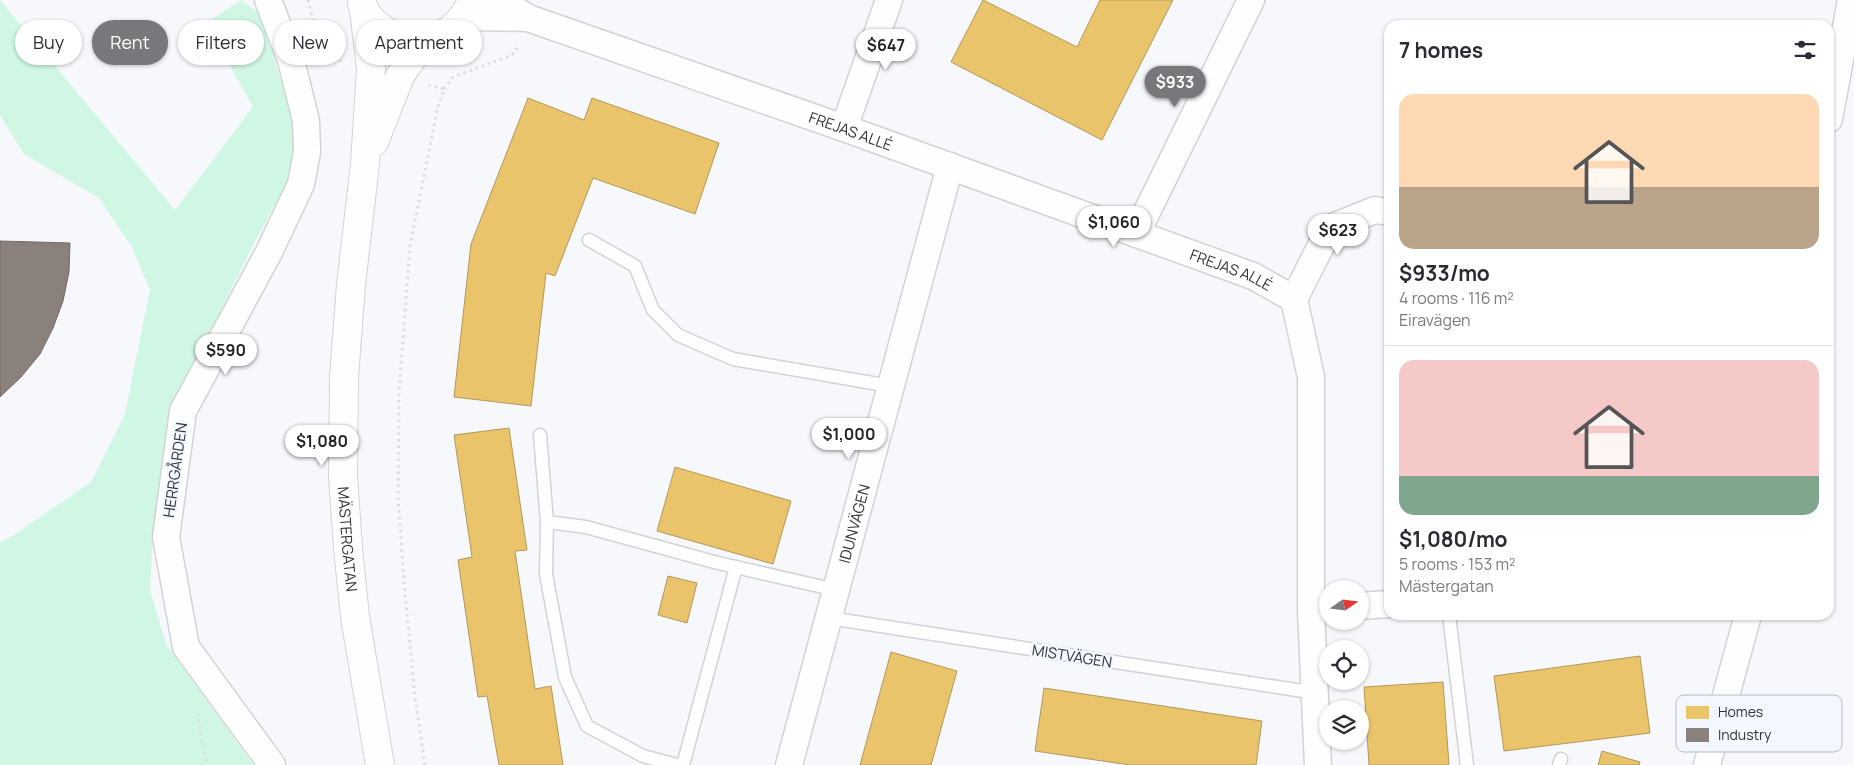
<!DOCTYPE html>
<meta charset="utf-8">
<style>
:root{--surface:#fff;--page:#f2f2f3;--text:#2b2b33;--muted:#7c7c81;--line:#e1e1e2;--accent:#76787b}
body{margin:0;font-family:Manrope,sans-serif;background:var(--page);color:var(--text);height:100vh;display:flex;flex-direction:column;font-size:19px;white-space:nowrap}
*{box-sizing:border-box;margin:0}
p{font-size:16px;color:var(--muted)}
.icon{flex:none;width:28px;height:28px;fill:none;stroke:currentColor;stroke-width:2;stroke-linecap:round;stroke-linejoin:round}
.map{position:relative;flex:1;overflow:hidden}
.drawer{position:absolute;left:1384px;top:20px;width:450px;height:600px;display:flex;flex-direction:column;background:var(--surface);border-radius:15px;box-shadow:0 1px 4px #0004}
.drawer>*{flex:none}
.guide{position:absolute;left:15px;top:20px;width:475px;height:45px;display:flex;gap:10px}
.needle{width:32px;rotate:76deg}
.tools{position:absolute;left:1319px;top:580px;display:grid;gap:10px}
.tools a{display:grid;place-items:center;width:50px;height:50px;border-radius:50%;background:var(--surface);box-shadow:0 1px 4px #0004;font-size:25px}
.price{position:absolute;translate:-50% -42px;padding:0 11px;border-radius:18px;background:#fff;color:#222;font-size:16px;line-height:32px;filter:drop-shadow(0 1px 2px #0008)}
.price::after{content:'';position:absolute;left:50%;top:30px;width:15px;height:11px;margin-left:-8px;background:inherit;clip-path:polygon(0 0,100% 0,50% 100%)}
.price.on{background:var(--accent);color:#fff}
ul{padding:0;list-style:none}
li{display:grid;align-content:center;gap:10px;height:265px;padding:0 15px}
li+li{border-top:1px solid var(--line)}
li span{display:grid;place-items:center;height:155px;border-radius:15px;color:#555}
li>.icon{margin-inline-start:auto}
span .icon{width:90px;height:90px;fill:#fffc;stroke-width:1}
li b{font-size:21px}
h2{display:flex;justify-content:space-between;align-items:center;height:60px;padding:0 15px;font-size:21px}
.chip{padding:0 18px;border-radius:22px;background:var(--surface);box-shadow:0 1px 4px #0004;font-size:18px;line-height:45px}
.chip.on{background:var(--accent);color:#fff}
.map>svg:first-child{display:block}
</style>
<div class="map">
<svg width="1854" height="765" viewBox="0 0 1854 765">
<rect width="100%" height="100%" fill="#f6f8fc"/>
<!-- green -->
<polygon fill="#cff7e4" points="0,0 175,210 253,107 206,23 241,0 260,14 294,123 294,152 289,179 254,243 172,409 153,535 150,590 166,644 253,765 0,765 0,543 14,535 91,482 125,414 150,290 132,247 99,198 24,154 0,115"/>
<!-- homes -->
<g fill="#e9c46a" stroke="#b2985a">
<polygon points="983,0 1077,47 1100,0 1173,0 1102,140 951,62"/>
<polygon points="528,98 584,120 592,98 719,143 695,214 593,178 555,276 546,273 531,406 454,397 471,244"/>
<polygon points="509,428 527,550 515,551 535,689 551,686 563,765 499,765 487,696 478,697 458,560 472,557 454,435"/>
<polygon points="675,467 791,501 773,564 657,531"/>
<polygon points="668,576 697,583 687,623 658,615"/>
<polygon points="891,652 957,671 931,765 860,765"/>
<polygon points="1640,656 1650,733 1504,751 1494,676"/>
<polygon points="1443,682 1449,765 1369,765 1364,687"/>
<polygon points="1044,688 1262,721 1256,765 1130,765 1035,751"/>
<polygon points="1602,751 1640,762 1639,765 1598,765"/>
</g>
<!-- industry -->
<polygon fill="#8a817c" stroke="#6f6a67" points="0,241 70,243 69,272 63,301 53,328 40,354 21,377 0,397"/>
<g fill="none" stroke-linecap="round" stroke-linejoin="round">
<!-- service casing -->
<g stroke="#d1d3d6" stroke-width="15">
<g id="service">
<polyline points="589,240 635,266 653,310 678,335 733,359 890,386"/>
<polyline points="540,435 547,522"/>
<polyline points="1449,615 1467,765"/>
<polyline points="829,618 1316,693"/>
<polyline points="677,765 643,756 587,726 565,677 546,574 547,522 586,527 718,563 836,590"/>
<polyline points="683,765 736,567"/>
<polyline points="1559,765 1561,759"/>
</g>
</g>
<!-- minor casing -->
<g stroke="#d1d3d6" stroke-width="29">
<g id="minor">
<polyline points="268,0 291,60 306,121 307,152 301,184 269,252 183,411 166,537 186,647 272,765"/>
<path id="s1" d="M499 0 528 18 844 128 1253 276 1294 299 1311 377V610L1318 765"/>
<polyline points="451,29 478,17 527,18"/>
<polyline points="1829,119 1851,0"/>
<polyline points="844,128 889,0"/>
<polyline points="1136,234 1251,0"/>
<polyline points="1294,299 1330,228 1375,210 1389,212"/>
<polyline points="1360,606 1389,604"/>
<path id="s2" d="M789 765 950 166"/>
<polyline points="1707,765 1748,615"/>
</g>
</g>
<!-- secondary casing -->
<g stroke="#d1d3d6" stroke-width="30">
<g id="secondary">
<path d="M362 4C375 38 424 51 452 28 462 20 467 11 473 0"/>
<path id="s3" d="M364 9 371 69 365 164 351 285 344 377 343 476 348 548 355 617 380 765"/>
<polyline points="374,142 400,76 425,39"/>
</g>
</g>
<!-- path -->
<g stroke="#dcdedf" stroke-width="3" stroke-dasharray="2.5 4" stroke-linecap="butt">
<polyline points="308,0 317,39 336,59 341,61"/>
<polyline points="444,89 453,77 512,55 517,48"/>
<polyline points="197,714 207,765"/>
<polyline points="425,765 415,697 405,593 398,498 399,393 410,246 438,106 444,89 429,85"/>
</g>
<!-- service -->
<use href="#service" stroke="#fefeff" stroke-width="12"/>
<!-- minor -->
<use href="#minor" stroke="#fefeff" stroke-width="26"/>
<!-- secondary -->
<use href="#secondary" stroke="#fefeff" stroke-width="28"/>
</g>
<g text-anchor="middle" dominant-baseline="central" stroke-width="5" stroke-linejoin="round" paint-order="stroke">
<!-- street labels -->
<g font-size="15" fill="#313336" stroke="#f3f7ff">
<text stroke="none"><textPath href="#s1" startOffset="376">FREJAS ALLÉ</textPath></text>
<text stroke="none"><textPath href="#s1" startOffset="781">FREJAS ALLÉ</textPath></text>
<text transform="translate(175 470) rotate(-82)">HERRGÅRDEN</text>
<text stroke="none"><textPath href="#s2" startOffset="250">IDUNVÄGEN</textPath></text>
<text stroke="none"><textPath href="#s3" startOffset="532">MÄSTERGATAN</textPath></text>
<text transform="translate(1072 656) rotate(9)">MISTVÄGEN</text>
</g>
</g>
<!-- legend -->
<rect x="1676" y="695" width="166" height="57" rx="8" fill="#f3f7ff" stroke="#b9bcc3" stroke-width="1"/>
<rect x="1686" y="706" width="23" height="13" fill="#e9c46a"/>
<rect x="1686" y="728" width="23" height="14" fill="#8a817c"/>
<g font-size="14" fill="#313336">
<text x="1718" y="717">Homes</text>
<text x="1718" y="740">Industry</text>
</g>
</svg>
<div class="tools">
<a><svg class="needle" viewBox="-14 -14 28 28"><path d="M0-13l5 13h-10z" fill="#e53935"/><path d="M0 13l5-13h-10z" fill="#7c7c81"/></svg></a>
<a><svg class="icon" aria-label="locate" viewBox="0 0 24 24"><circle cx="12" cy="12" r="6"/><path d="M12 2v4M12 18v4M2 12h4M18 12h4"/></svg></a>
<a><svg class="icon" aria-label="layers" viewBox="0 0 24 24"><path d="M12 4l9 5-9 5-9-5zM3 14l9 5 9-5"/></svg></a>
</div>
<b class="price" style="left:886px;top:71px">$647</b>
<b class="price on" style="left:1175px;top:108px">$933</b>
<b class="price" style="left:1114px;top:248px">$1,060</b>
<b class="price" style="left:1338px;top:256px">$623</b>
<b class="price" style="left:226px;top:376px">$590</b>
<b class="price" style="left:849px;top:460px">$1,000</b>
<b class="price" style="left:322px;top:467px">$1,080</b>
<div class="guide">
<a class="chip">Buy</a>
<a class="chip on">Rent</a>
<a class="chip">Filters</a>
<a class="chip">New</a>
<a class="chip">Apartment</a>
</div>
<section class="drawer">
<h2>7 homes<svg class="icon" aria-label="filters" viewBox="0 0 24 24"><path d="M4 7h16M4 17h16"/><circle cx="9" cy="7" r="2"/><circle cx="15" cy="17" r="2"/></svg></h2>
<ul>
<li><span style="background:linear-gradient(#ffd9b3 60%,#b9a48a 0)"><svg class="icon" aria-label="home" viewBox="0 0 24 24"><path d="M3 11l9-7 9 7M6 9v11h12V9"/></svg></span><div><b>$933/mo</b><p>4 rooms · 116 m²</p><p>Eiravägen</p></div></li>
<li><span style="background:linear-gradient(#f6c9c9 75%,#7fa58c 0)"><svg class="icon" aria-label="home" viewBox="0 0 24 24"><path d="M3 11l9-7 9 7M6 9v11h12V9"/></svg></span><div><b>$1,080/mo</b><p>5 rooms · 153 m²</p><p>Mästergatan</p></div></li>
</ul>
</section>
</div>
